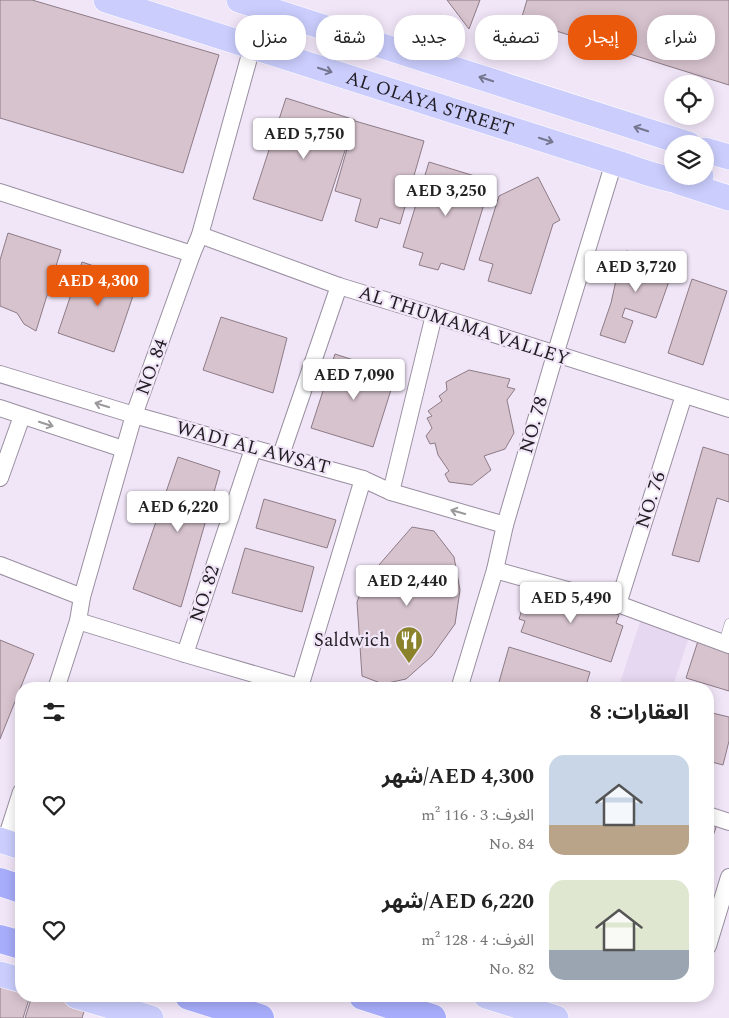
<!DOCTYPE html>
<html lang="ar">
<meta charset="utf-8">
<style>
:root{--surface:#fff;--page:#f2f2f2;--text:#222;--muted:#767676;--accent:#ea580c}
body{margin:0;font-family:Spectral,"Noto Sans Arabic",serif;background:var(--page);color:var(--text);direction:rtl;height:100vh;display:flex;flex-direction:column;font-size:19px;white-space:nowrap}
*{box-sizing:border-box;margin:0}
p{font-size:16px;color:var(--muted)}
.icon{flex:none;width:28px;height:28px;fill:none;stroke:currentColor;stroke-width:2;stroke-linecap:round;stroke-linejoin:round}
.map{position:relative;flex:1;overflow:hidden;direction:ltr}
.details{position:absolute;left:15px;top:682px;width:699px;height:320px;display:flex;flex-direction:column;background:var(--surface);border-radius:20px;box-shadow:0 2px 12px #0003;direction:rtl}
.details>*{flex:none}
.top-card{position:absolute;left:15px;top:15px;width:700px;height:45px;direction:rtl;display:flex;gap:10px}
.buttons{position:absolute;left:664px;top:75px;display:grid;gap:10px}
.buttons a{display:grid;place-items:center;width:50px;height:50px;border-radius:50%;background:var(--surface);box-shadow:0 2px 12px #0003;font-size:25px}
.price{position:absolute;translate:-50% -42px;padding:0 11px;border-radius:5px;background:#fff;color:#222;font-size:16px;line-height:32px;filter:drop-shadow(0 1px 2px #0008)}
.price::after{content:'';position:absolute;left:50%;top:30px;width:15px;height:11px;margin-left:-8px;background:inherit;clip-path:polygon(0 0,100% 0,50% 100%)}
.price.selected{background:var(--accent);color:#fff}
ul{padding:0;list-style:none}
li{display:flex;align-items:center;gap:15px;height:125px;padding:0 25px}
li span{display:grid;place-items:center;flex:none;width:140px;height:100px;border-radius:15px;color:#555}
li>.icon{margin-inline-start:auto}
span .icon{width:60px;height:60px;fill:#fffc;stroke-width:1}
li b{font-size:21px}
h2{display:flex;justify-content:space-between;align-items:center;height:60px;padding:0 25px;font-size:21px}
.pill{padding:0 18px;border-radius:20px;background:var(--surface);box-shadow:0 2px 12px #0003;font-size:18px;line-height:45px}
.pill.selected{background:var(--accent);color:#fff}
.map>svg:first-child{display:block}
</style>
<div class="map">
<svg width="729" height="1018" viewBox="0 0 729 1018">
<rect width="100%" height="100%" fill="#f1e6f8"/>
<!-- built -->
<polygon fill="#e6d8f1" points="641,619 690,634 672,689 618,689"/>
<!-- building -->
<g fill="#d7c3ce" stroke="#8d7b86">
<polygon points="0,0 32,0 219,55 183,173 0,118"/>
<polygon points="447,0 480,0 469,29"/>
<polygon points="527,0 729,0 729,85 521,20"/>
<polygon points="286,98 355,120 322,221 253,199"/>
<polygon points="355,121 424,141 400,224 380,218 377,228 355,221 361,199 335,191"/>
<polygon points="429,162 491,181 464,270 441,263 438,270 419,265 423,253 403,247"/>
<polygon points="538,177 560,220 553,224 531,294 488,281 493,264 479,260 499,196"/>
<polygon points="8,233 61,250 36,331 24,324 17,313 0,306 0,260"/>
<polygon points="627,251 674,267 656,318 625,308 622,317 633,321 625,343 600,335 611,303 622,253"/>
<polygon points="82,262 138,281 114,352 58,333"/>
<polygon points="692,279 727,291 703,365 668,353"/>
<polygon points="221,317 287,338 273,393 203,370"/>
<polygon points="335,354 396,374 373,447 311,428"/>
<polygon points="469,370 510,379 507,387 515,389 507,400 514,433 505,449 484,456 491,470 472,485 449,482 445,474 449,471 438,455 435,443 430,444 426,436 432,428 427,418 432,416 428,411 442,401 439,396 447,390 446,382"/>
<polygon points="703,447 729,455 729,502 717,498 699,562 672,555"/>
<polygon points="178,457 220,471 181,607 133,589"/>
<polygon points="264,499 336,520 327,548 256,528"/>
<polygon points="412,527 434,531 454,557 460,590 455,624 432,656 406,679 383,684 362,676 357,602 365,581"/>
<polygon points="245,548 314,567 302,612 232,593"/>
<polygon points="536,587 619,615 616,623 623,626 611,662 521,632 525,621 519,619 526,597 533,596"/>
<polygon points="0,640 34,654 0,739"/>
<polygon points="698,641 729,650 729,691 686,678"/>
<polygon points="509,647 590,672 585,689 497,689"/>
<polygon points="708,712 729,717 729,741 723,765 708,761"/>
<polygon points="708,815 719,819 708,850"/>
<polygon points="0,979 21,985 21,996 30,996 23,1018 0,1018"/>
<polygon points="32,996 59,996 86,1005 82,1018 25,1018"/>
</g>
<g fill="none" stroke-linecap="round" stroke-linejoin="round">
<!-- service casing -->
<g stroke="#998fa0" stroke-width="9">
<polyline id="service" points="723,643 729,623"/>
</g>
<!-- minor casing -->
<g stroke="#998fa0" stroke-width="18">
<g id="minor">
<polyline points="0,192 192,254"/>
<polyline points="200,235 339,286 434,315 729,409"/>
<polyline points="0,374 134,415 363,479 391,492 505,525"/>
<polyline points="0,408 123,449"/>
<polyline points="281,455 339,286"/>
<polyline points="0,478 22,416"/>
<polyline points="391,492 434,315"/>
<polyline points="0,565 82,597"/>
<polyline points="495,570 618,604 729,645"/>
<polyline points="618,604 684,395"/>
<polyline points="78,621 185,654 305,689"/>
<polyline points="185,654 253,449"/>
<polyline points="300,687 363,479"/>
<polyline points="56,689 78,621 82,597 134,415 192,254 200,235 252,47"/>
<polyline points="459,689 495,570 505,525 555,355 614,162"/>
<polyline points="708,815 729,822"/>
<polyline points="5,842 21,792"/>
<polyline points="708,946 729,877"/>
</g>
</g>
<!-- primary casing -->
<g stroke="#fff" stroke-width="26">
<g id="primary">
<path id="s1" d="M106 0 614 162C637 169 676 186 699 180L701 176"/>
<polyline points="239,0 688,144"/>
<polyline points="705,150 729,157"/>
<polyline points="679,182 729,198"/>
<polyline points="0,840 21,847"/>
<polyline points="0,974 21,980"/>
<polyline points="76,996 151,1018"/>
<polyline points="486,996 556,1018"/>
</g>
</g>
<!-- motorway casing -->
<g stroke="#fff" stroke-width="29">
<g id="motorway">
<polyline points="0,882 21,889"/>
<polyline points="0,939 21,945"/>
<polyline points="189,996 260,1018"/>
<polyline points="363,996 432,1018"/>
</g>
</g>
<!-- service -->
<use href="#service" stroke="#fff" stroke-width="8"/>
<!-- minor -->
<use href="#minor" stroke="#fff" stroke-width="16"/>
<!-- primary -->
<use href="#primary" stroke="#cbcefd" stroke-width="25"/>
<!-- motorway -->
<use href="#motorway" stroke="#a8adfb" stroke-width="28"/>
</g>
<!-- one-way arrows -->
<defs><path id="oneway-shaft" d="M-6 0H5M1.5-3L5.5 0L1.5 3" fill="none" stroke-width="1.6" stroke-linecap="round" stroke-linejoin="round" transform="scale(1.25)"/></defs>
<g stroke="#767690">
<use href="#oneway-shaft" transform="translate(325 70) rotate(18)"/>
<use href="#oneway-shaft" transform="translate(486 79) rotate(-162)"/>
<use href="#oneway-shaft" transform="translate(641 129) rotate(-162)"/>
<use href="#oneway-shaft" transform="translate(546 140) rotate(18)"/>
</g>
<g stroke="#9b999c">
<use href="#oneway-shaft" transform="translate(102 405) rotate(-163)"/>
<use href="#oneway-shaft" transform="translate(46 424) rotate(18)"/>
<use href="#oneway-shaft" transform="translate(458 512) rotate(-164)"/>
</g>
<!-- icons -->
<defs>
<g id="restaurant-pin" transform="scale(1.4375)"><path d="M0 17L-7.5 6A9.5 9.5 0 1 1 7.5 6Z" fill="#8b832b" stroke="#f1e6f8"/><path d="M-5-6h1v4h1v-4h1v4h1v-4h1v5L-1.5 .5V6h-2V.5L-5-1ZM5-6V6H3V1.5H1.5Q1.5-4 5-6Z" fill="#fff"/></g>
</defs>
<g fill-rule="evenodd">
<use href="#restaurant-pin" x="409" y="640"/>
</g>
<g text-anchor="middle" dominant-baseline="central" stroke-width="4.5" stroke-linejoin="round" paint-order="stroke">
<!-- street labels -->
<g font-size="19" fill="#211d23" stroke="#f1e6f8">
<text stroke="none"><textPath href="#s1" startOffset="340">AL OLAYA STREET</textPath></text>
<text transform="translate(464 326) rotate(18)">AL THUMAMA VALLEY</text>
<text transform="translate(152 367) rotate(-70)">NO. 84</text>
<text transform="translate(534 425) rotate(-74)">NO. 78</text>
<text transform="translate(253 448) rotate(15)">WADI AL AWSAT</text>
<text transform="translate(651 500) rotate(-72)">NO. 76</text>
<text transform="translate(205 594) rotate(-72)">NO. 82</text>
</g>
<!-- poi labels -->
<g font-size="19" fill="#211d23" stroke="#f1e6f8" text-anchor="end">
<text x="390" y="640">Saldwich</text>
</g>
</g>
</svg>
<div class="buttons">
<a><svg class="icon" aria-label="locate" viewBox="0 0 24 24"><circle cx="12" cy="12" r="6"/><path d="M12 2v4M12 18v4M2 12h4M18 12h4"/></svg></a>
<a><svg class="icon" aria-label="layers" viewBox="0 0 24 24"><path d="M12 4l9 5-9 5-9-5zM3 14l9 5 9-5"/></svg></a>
</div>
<b class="price" style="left:304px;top:160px">AED 5,750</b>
<b class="price" style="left:446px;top:217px">AED 3,250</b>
<b class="price" style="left:636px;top:293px">AED 3,720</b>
<b class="price selected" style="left:98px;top:307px">AED 4,300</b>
<b class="price" style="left:354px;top:401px">AED 7,090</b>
<b class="price" style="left:178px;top:533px">AED 6,220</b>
<b class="price" style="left:407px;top:607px">AED 2,440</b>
<b class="price" style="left:571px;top:624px">AED 5,490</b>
<div class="top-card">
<a class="pill">شراء</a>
<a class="pill selected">إيجار</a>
<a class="pill">تصفية</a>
<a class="pill">جديد</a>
<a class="pill">شقة</a>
<a class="pill">منزل</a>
</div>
<section class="details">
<h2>العقارات: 8<svg class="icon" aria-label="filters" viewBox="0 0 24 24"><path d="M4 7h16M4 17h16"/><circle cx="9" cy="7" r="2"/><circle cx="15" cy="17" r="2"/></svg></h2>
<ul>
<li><span style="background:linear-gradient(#c9d6e8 70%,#b9a48a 0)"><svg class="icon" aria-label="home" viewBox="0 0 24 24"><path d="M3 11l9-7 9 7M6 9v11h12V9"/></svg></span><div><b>AED 4,300/شهر</b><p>الغرف: 3 · 116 m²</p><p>No. 84</p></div><svg class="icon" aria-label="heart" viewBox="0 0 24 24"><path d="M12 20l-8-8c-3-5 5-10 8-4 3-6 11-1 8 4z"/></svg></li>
<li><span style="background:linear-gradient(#dfe7d0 70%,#9aa5b1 0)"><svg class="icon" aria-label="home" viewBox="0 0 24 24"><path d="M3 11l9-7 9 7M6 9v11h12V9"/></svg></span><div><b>AED 6,220/شهر</b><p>الغرف: 4 · 128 m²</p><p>No. 82</p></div><svg class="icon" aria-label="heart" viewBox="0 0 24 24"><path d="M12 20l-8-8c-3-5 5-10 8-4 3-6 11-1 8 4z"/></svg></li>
</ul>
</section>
</div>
